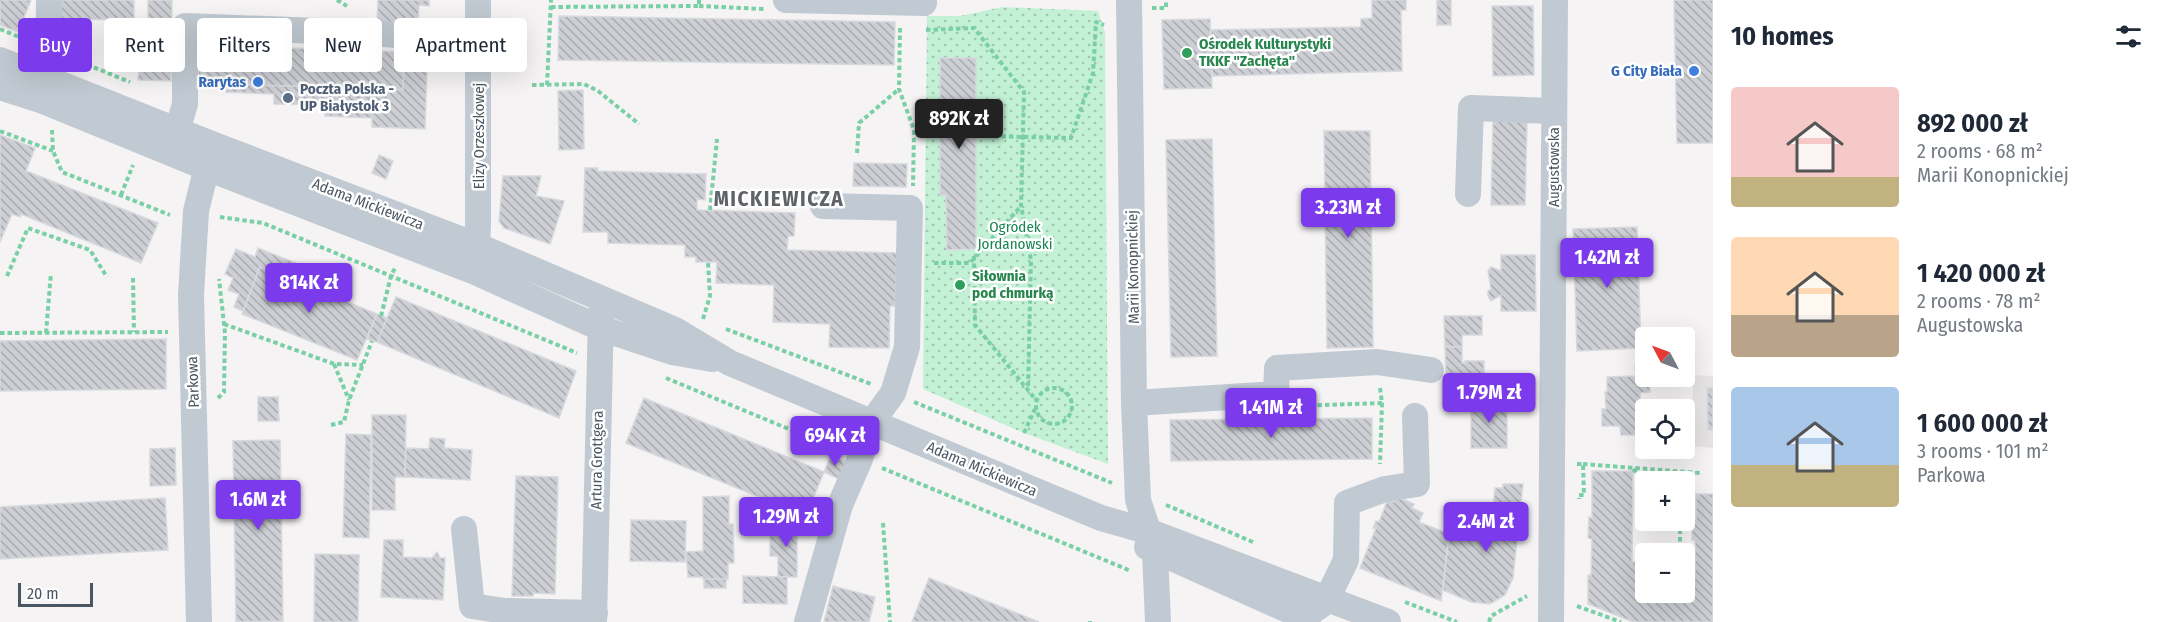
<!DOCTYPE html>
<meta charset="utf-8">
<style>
:root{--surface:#fff;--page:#f2f2f3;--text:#1f2937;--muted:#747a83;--accent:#7c3aed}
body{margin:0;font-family:"Fira Sans Condensed",sans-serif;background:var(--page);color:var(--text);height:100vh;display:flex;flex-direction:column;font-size:22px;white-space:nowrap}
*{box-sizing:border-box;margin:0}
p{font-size:20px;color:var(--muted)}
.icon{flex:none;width:33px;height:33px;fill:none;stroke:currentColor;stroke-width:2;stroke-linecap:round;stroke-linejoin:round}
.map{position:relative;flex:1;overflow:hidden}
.drawer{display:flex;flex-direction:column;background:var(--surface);width:450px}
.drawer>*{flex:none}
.banner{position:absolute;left:18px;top:18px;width:570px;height:54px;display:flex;gap:12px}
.needle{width:39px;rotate:311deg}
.tools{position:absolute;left:1635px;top:327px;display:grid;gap:12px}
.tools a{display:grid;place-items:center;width:60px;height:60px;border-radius:6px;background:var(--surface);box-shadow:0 6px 24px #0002;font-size:30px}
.scale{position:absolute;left:18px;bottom:15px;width:75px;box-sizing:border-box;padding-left:6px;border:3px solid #4a5661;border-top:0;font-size:16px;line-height:21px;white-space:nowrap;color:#4a5661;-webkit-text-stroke:4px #fff;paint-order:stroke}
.price{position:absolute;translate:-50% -51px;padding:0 14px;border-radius:6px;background:var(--accent);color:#fff;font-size:20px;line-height:39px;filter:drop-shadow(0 2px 3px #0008)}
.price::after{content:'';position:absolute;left:50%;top:36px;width:18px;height:14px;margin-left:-9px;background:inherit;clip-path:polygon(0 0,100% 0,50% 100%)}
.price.selected{background:#222;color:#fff}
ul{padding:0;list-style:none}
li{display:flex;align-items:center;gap:18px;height:150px;padding:0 18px}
li span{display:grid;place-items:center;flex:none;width:168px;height:120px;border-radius:6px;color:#555}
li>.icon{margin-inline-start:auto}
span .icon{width:72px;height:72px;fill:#fffc;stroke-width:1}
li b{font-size:26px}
h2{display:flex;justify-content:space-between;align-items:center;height:72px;padding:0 18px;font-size:26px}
.pill{padding:0 21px;border-radius:6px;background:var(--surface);box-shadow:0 6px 24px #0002;font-size:21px;line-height:54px}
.pill.selected{background:var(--accent);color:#fff}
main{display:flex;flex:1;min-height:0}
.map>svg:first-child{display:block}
</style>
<main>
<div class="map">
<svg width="1713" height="622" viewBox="0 0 1713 622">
<defs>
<pattern id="park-dots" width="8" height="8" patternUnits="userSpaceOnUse" patternTransform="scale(1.5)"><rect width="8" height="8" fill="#c3f1d5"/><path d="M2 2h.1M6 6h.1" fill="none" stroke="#a0c6b0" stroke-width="1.8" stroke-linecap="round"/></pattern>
<pattern id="building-back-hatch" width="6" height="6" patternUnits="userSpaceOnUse" patternTransform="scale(1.5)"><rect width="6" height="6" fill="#cdcfd5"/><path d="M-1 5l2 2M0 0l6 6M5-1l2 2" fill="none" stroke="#a8abb0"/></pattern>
</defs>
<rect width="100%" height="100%" fill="#f5f3f3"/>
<!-- education -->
<polygon fill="#e6e4e5" points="1693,375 1713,376 1713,448 1692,446"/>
<!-- park -->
<polygon fill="url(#park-dots)" points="1002,7 1098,11 1105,32 1108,464 1024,433 923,389 927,16 960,16"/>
<!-- building -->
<g fill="url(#building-back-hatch)" stroke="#d7d9de" stroke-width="1.5">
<polygon points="0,0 31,0 18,32 0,25"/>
<polygon points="61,0 134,0 134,20 61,19"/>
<polygon points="148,0 172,0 171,81 138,80 139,71 120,70 120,64 106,64 106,48 136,48 135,58 148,58"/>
<polygon points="378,0 429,0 429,6 419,5 418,26 377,25"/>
<polygon points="1372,0 1406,0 1406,10 1401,10 1402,71 1212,76 1211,30 1361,27 1361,19 1372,18"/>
<rect x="1437" y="0" width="14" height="25"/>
<polygon points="1674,0 1713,0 1713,143 1677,143"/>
<polygon points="1492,6 1533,6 1534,75 1493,76"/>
<polygon points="559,16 895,22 894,65 558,60"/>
<polygon points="1210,19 1212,88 1164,89 1162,20"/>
<polygon points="88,35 89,53 68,54 67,36"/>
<polygon points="222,38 230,40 230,46 279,47 280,40 288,43 288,48 325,49 328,42 338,45 336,50 405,52 403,90 198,83 199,44 220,45"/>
<polygon points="405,39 428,40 425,129 372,127 372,118 325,116 325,105 274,104 274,94 226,92 226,84 403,90"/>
<polygon points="940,58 976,58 976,249 947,250 946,195 940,195"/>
<polygon points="583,90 584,149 559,150 558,91"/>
<polygon points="1493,121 1527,122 1525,205 1491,205"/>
<polygon points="1324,131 1370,131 1373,347 1327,348"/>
<polygon points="0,135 35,148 26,171 158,223 141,263 21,214 20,217 12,214 0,242"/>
<polygon points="1212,139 1217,356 1171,357 1166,140"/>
<polygon points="379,155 393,161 386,179 372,173"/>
<polygon points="854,163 907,164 906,187 853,186"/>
<polygon points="585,168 598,168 597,171 706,174 705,200 697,199 697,210 795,213 794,236 788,236 787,250 897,253 895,306 890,306 889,348 829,347 830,324 773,322 774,285 716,283 717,262 696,262 696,257 685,257 685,245 608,243 608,232 583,232"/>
<polygon points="503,176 541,176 536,196 564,201 550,244 504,228 499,221"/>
<polygon points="1637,227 1641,348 1577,351 1573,229"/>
<polygon points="258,248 298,264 292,280 260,267 243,311 234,307 239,294 228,290 233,278 225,274 236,249 255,257"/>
<polygon points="1501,255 1535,255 1536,311 1501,311 1501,295 1491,301 1488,296 1488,291 1491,289 1488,271 1491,267 1501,271"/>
<polygon points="260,267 377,314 357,360 242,314"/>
<polygon points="396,297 576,371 559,418 377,342"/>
<polygon points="377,314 387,318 377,342 367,339"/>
<polygon points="1444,316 1482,316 1482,335 1462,335 1462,347 1445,347"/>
<polygon points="166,339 166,389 0,391 0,341"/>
<polygon points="1445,347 1462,347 1462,363 1465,363 1465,361 1484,361 1484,381 1471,382 1470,379 1464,379 1464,385 1456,384 1456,379 1446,378"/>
<polygon points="1635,367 1646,370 1646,376 1649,376 1650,392 1640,393 1641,425 1637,425 1637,435 1621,435 1620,426 1602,426 1602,409 1606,409 1605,392 1607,392 1607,377 1636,376"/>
<polygon points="1707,388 1713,388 1713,430 1708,430"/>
<polygon points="258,397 278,397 279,421 258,421"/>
<polygon points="644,398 824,472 806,516 626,443"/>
<rect x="1471" y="401" width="36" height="47"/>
<polygon points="372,415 406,415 405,477 395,477 395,510 372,510"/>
<polygon points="1372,418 1372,459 1171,461 1170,420"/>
<polygon points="346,434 371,435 369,538 343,537"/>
<polygon points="430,438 445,439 444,448 472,450 470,480 405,477 406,448 429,449"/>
<polygon points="280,440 283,621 236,622 233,441"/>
<polygon points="175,448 176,485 150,486 150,449"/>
<polygon points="831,455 846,462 839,479 824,472"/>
<polygon points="1592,471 1633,471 1632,562 1637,562 1637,578 1646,578 1646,592 1684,592 1684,579 1695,579 1695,540 1692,540 1692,519 1696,519 1696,494 1713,494 1713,622 1633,622 1588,604 1588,575 1591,575 1592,539 1588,538 1589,517 1592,518"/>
<polygon points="516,476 558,477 555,594 533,593 533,596 512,596"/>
<polygon points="1503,484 1523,484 1513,578 1505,595 1490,604 1471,602 1443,590 1449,534 1490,539 1495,488 1503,488"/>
<polygon points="729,496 729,524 733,524 734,563 728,563 728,579 703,579 703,577 688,577 686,552 703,551 703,497"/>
<polygon points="1396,496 1414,504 1412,508 1423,513 1419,522 1449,534 1441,601 1360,568 1376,528 1373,528 1376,521 1379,522 1388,499 1394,502"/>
<polygon points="165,498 168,550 0,559 0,507"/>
<polygon points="779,519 797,519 797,577 778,577 778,556 770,556 770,536 778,537"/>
<polygon points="631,520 686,521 685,562 630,561"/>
<polygon points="384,540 403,540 403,557 432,558 437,552 440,558 445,558 443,600 381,597"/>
<polygon points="315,554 359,555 358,622 314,622"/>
<polygon points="743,576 787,577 787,604 743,603"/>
<polygon points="929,578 1039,622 912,622"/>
<rect x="704" y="579" width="22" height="9"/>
<polygon points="833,586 875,597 869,622 824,622"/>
</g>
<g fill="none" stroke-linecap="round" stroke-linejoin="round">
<!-- path -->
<g stroke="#7ad0a6" stroke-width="4" stroke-dasharray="4.5 3" stroke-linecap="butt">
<polyline points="337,0 347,6"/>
<polyline points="699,6 764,9"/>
<polyline points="551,7 699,6 699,0"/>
<polyline points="1152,8 1166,8 1166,0"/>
<polyline points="900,28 899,89 914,130 913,186"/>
<polyline points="0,29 24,39"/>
<polyline points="926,30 974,28 1024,92 1021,205 1031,260 1028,390"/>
<polyline points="73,59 130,82"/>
<polyline points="532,85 584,84 598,91 639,124"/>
<polyline points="547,85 551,0"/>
<polyline points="52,130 53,151 62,172 170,215"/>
<polyline points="0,131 53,151"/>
<polyline points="979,136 1071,138 1093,73 1096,22 1104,25"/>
<polyline points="857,153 859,123 899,89"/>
<polyline points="121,195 133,165"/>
<polyline points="710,210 717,139"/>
<polyline points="220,217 263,223 577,353"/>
<polyline points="974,256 975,325 1036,400"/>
<polyline points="934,263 970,263 1021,206"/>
<polyline points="7,276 28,228 90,250 107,277"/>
<polyline points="133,278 134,332"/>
<polyline points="381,316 391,276 395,268"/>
<polyline points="703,319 710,296 708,262"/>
<polyline points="224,324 334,364 363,365"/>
<polyline points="726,329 871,384"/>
<polyline points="0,333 168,332"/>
<polyline points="46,333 51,273"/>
<polyline points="334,364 349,400"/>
<polyline points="666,378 837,449"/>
<circle cx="1054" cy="406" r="18"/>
<polyline points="1380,388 1382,403 1380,464"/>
<polyline points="218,398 224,392 225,333 219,279"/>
<polyline points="914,402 1112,483"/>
<polyline points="1295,406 1382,403"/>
<polyline points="331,425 344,422 349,400 372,341"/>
<polyline points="1024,433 1035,409"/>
<polyline points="1577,464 1583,464 1584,495 1579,495 1579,499"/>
<polyline points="1583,464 1700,473"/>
<polyline points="882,468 1131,571"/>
<polyline points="1633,469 1646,482"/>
<polyline points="1680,482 1681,471"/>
<polyline points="1166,505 1253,542"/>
<polyline points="883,523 890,622"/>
<polyline points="1680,549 1680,520"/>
<polyline points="1405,602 1457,622"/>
<polyline points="1577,606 1621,622"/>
<polyline points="1090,622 1090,621"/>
<polyline points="1489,622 1491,616 1527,596"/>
</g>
<!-- minor -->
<g stroke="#c1cad2" stroke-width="26">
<polyline points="786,0 924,3 924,0"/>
<polyline points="1129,0 1134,403 1138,500 1155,552 1158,622"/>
<polyline points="0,60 212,144 478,246 675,330 730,363 1101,518 1150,532 1388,622"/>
<polyline points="48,79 49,0"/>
<polyline points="0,87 43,101 207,168 475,272 600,328 672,352 712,359"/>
<polyline points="177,131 185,104 185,26 372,33 479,42"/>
<polyline points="1468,194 1471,108 1554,111"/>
<polyline points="476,260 478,226 478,0"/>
<polyline points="1134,403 1276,394 1277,368 1377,362 1431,370"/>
<polyline points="464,529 472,606 505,611 595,613"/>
<polyline points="1147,547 1308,619"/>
<polyline points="1292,612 1312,611 1320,606 1327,599 1346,560 1347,503 1385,489 1417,484 1415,416"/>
<polyline points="199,622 191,295 196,211 210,154"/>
<polyline points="594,622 601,313"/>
<polyline points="807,622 840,505 860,459 872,422 893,393 907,347 910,208 823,206"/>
<polyline points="1551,622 1555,0"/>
</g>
</g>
<!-- markers -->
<g fill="#2e9e5b" stroke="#fff" stroke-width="2">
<circle cx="1187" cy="53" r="6"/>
<circle cx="960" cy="285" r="6"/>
</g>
<g fill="#3f7fe0" stroke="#fff" stroke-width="2">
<circle cx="1694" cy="71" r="6"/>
<circle cx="258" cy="82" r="6"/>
</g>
<circle fill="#5c6f8a" stroke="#fff" stroke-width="2" cx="288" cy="98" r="6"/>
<g text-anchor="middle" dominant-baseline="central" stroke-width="5" stroke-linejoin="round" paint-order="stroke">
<!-- leisure labels -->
<g font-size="15" font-weight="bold" fill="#27864d" stroke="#fff" text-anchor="start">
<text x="1199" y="44">Ośrodek Kulturystyki<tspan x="1199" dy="17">TKKF "Zachęta"</tspan></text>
<text x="972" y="276">Siłownia<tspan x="972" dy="17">pod chmurką</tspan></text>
</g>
<!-- shop labels -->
<g font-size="15" font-weight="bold" fill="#366cbe" stroke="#fff" text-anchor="end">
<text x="1682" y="71">G City Biała</text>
<text x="246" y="82">Rarytas</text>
</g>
<!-- service labels -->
<g font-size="15" font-weight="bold" fill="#4e5e75" stroke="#fff" text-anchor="start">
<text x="300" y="89">Poczta Polska -<tspan x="300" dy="17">UP Białystok 3</tspan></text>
</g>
<!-- street labels -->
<g font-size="15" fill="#4a5661" stroke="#fff">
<text transform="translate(479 136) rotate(-90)">Elizy Orzeszkowej</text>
<text transform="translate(1554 167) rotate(-90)">Augustowska</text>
<text transform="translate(368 204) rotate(21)">Adama Mickiewicza</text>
<text transform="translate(1133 267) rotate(-91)">Marii Konopnickiej</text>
<text transform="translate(193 382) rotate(-92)">Parkowa</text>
<text transform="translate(597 460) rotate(-89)">Artura Grottgera</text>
<text transform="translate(982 469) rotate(23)">Adama Mickiewicza</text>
</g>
<!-- park labels -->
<g font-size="15" fill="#17864f" stroke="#fff">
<text x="1015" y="227">Ogródek<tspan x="1015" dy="17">Jordanowski</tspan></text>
</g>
<!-- district labels -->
<g font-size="21" font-weight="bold" letter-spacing="1.5" fill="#5f6368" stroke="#fff">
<text x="779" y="199">MICKIEWICZA</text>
</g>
</g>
</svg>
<div class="tools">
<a><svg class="needle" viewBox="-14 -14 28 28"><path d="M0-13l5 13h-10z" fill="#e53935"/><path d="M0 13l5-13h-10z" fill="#747a83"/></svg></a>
<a><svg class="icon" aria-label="locate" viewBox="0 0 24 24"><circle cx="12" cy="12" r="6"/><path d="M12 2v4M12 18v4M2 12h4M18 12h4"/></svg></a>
<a>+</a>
<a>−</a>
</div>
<div class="scale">20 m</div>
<b class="price selected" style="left:959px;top:150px">892K zł</b>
<b class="price" style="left:1348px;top:239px">3.23M zł</b>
<b class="price" style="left:1607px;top:289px">1.42M zł</b>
<b class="price" style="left:309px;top:314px">814K zł</b>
<b class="price" style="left:1489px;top:424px">1.79M zł</b>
<b class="price" style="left:1271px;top:439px">1.41M zł</b>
<b class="price" style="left:835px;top:467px">694K zł</b>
<b class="price" style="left:258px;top:531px">1.6M zł</b>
<b class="price" style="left:786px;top:548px">1.29M zł</b>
<b class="price" style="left:1486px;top:553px">2.4M zł</b>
<div class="banner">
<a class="pill selected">Buy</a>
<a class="pill">Rent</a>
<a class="pill">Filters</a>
<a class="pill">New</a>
<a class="pill">Apartment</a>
</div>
</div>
<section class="drawer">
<h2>10 homes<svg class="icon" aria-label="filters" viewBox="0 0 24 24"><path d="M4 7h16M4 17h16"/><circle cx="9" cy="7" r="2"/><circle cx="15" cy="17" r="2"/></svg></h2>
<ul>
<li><span style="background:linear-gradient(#f6c9c9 75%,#c2b280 0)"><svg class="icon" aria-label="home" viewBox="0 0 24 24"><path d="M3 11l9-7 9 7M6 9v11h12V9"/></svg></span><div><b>892 000 zł</b><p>2 rooms · 68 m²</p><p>Marii Konopnickiej</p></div></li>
<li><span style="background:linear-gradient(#ffd9b3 65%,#b9a48a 0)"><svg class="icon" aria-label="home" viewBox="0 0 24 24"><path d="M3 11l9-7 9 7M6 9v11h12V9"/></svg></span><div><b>1 420 000 zł</b><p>2 rooms · 78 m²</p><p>Augustowska</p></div></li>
<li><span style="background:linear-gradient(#a9c7e8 65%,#c2b280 0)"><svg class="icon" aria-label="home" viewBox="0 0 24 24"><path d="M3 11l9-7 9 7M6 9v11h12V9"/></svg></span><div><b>1 600 000 zł</b><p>3 rooms · 101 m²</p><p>Parkowa</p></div></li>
</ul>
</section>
</main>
